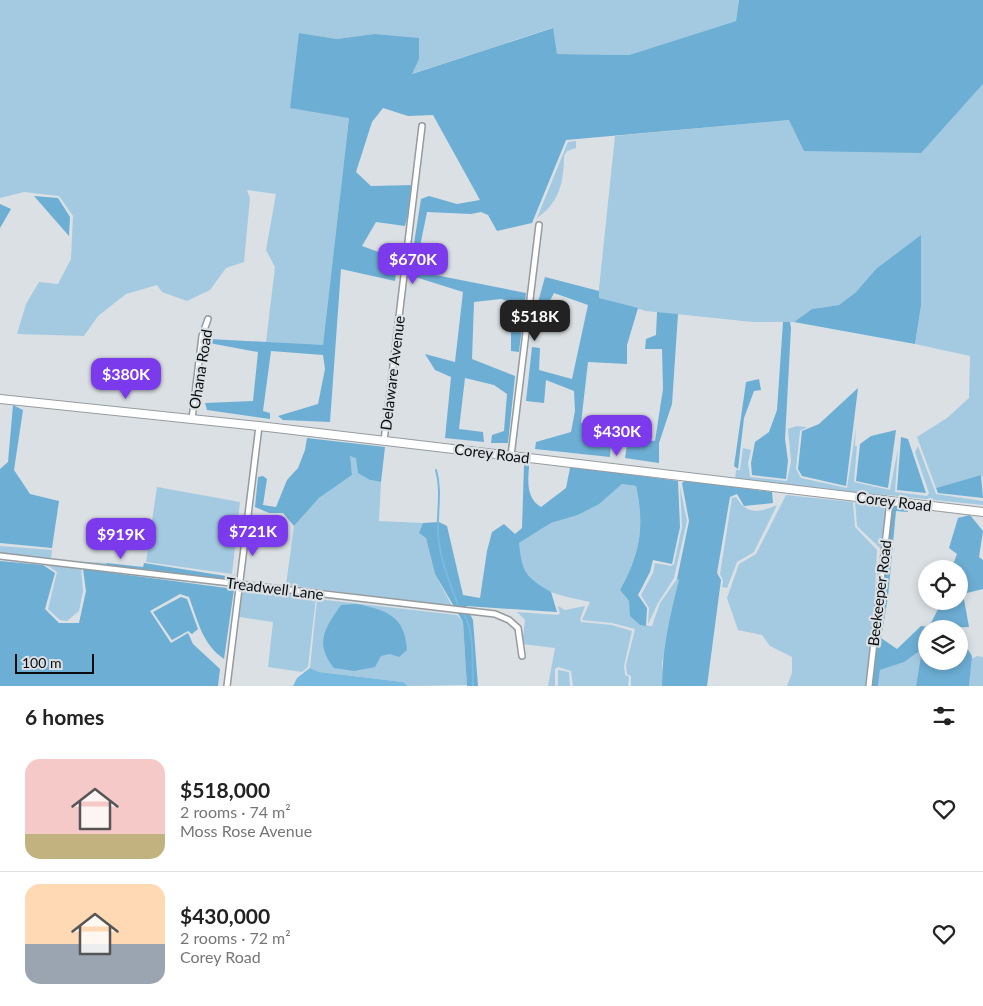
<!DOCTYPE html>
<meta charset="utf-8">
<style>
:root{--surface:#fff;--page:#f2f2f2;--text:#222;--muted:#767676;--line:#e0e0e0;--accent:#7c3aed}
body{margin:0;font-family:Lato,sans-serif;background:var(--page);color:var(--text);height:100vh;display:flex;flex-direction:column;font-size:19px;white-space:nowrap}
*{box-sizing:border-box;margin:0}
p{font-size:16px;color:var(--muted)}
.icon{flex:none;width:28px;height:28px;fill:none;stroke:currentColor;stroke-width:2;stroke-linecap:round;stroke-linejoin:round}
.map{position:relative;height:686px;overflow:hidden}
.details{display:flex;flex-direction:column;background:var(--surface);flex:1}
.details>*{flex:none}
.controls{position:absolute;left:918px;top:560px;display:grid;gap:10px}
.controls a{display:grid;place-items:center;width:50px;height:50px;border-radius:50%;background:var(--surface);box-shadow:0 2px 8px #0003;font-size:25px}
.scale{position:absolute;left:15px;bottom:12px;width:79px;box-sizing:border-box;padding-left:5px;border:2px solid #0a0c0d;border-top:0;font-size:14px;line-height:18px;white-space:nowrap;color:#0a0c0d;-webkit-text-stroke:4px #dae0e4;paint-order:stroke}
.price{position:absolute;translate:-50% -42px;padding:0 11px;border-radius:10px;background:var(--accent);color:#fff;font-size:16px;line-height:32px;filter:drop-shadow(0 1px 2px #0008)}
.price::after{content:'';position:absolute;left:50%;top:30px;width:15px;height:11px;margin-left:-8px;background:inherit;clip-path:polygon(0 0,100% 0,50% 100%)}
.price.on{background:#222;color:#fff}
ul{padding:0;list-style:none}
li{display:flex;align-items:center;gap:15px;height:125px;padding:0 25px}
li+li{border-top:1px solid var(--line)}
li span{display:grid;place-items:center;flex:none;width:140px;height:100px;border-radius:15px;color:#555}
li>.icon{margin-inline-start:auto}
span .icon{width:60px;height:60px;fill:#fffc;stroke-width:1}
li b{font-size:21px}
h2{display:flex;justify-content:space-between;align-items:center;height:60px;padding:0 25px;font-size:21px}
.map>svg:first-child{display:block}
</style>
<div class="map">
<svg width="983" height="686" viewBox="0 0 983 686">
<rect width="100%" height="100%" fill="#dae0e4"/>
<!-- green -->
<g fill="#a4cae2">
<polygon points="0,0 739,0 736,21 629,55 557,54 552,28 411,74 374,34 337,39 299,33 349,118 323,346 266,342 275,267 266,250 276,194 247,190 250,198 244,262 226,268 210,290 187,301 162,292 157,285 126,294 98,316 84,336 17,334 26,304 39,282 58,284 71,259 73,216 59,196 24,192 0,198"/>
<polygon points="983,84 983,477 981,475 936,488 917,437 947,418 969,398 970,356 915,344 921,306 876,269 856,292 839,305 812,309 794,322 752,322 686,315 646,311 598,298 615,136 789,120 920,153"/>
<path d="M576 141V148L567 151 564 156C564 182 559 203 537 218L568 142Z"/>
<polygon points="796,426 807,427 800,431 796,469 801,478 847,488 856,428 855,446 857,446 854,482 890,490 898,448 895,492 927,496 929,493 915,452 918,446 936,494 983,501 983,505 887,495 887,498 735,480 736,470 740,470 743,448 751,450 748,463 750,477 787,481 791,461 788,429"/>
<polygon points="349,455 356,457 370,480 381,482 379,521 423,523 420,533 426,538 435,574 452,606 286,585 294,526 319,498 352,475"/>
<path d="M622 484 636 486C645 527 640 554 620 590L629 601 640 625 652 626 660 603 677 579 682 581 662 663V686H631V676L627 674 626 665 635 629 612 623 582 620 590 602C565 596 533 593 521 566 518 560 519 550 519 543L551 523 578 515 598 504Z"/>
<polygon points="157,487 240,502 232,574 146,562"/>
<polygon points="680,487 687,521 674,578 658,603 648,624 649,608 641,595 653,573 655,563 671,566 674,564 682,527"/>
<polygon points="786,495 853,502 855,527 877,550 873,634 865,686 787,686 792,673 792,657 770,646 762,635 738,630 727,598 739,564 756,554"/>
<path d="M736 497C747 515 759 513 777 505L754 552 737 562 727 588 722 587 723 581 720 574 732 498Z"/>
<polygon points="855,501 886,503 881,549 857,526"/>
<polygon points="0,546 52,550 51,560 107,563 105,570 81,568 83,591 79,611 67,621 60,620 48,609 57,572 44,563 0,559"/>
<polygon points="234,584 450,609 453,612 316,597 308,667 302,672 268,667 273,622 233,616 237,589"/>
<polygon points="317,599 457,615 463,622 467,685 408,686 403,682 319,672 310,668"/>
<polygon points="558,606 565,610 585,606 580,619 581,622 612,625 632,631 624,666 625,675 629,677 628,686 573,686 571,671 558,667 555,669 555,686 548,686 555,648 522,644 525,620 517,612 558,615 560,613"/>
<polygon points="922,648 916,686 878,686 880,670 903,662"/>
<polygon points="977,656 983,657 983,686 969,686 971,659"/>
<polygon points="558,670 569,672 570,686 558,686"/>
</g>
<!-- forest -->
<g fill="#6daed4">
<polygon points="739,0 983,0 983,84 921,153 804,151 789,120 566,140 532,223 497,231 488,215 481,212 471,214 427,212 415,271 526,293 519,352 511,351 511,302 501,299 474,302 472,359 515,376 508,443 491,443 492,435 504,431 507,394 494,385 465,378 459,429 483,432 484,442 445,438 451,377 435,370 425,354 455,362 463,292 409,275 421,199 429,196 457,204 480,200 433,115 408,116 383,108 372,122 356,172 371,186 415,185 405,226 376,222 362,246 398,259 395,281 341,269 330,422 283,420 278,416 318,404 325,369 323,355 271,351 263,411 270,413 270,419 207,410 205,403 253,401 258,352 209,343 209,339 323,345 349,118 290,108 299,33 337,39 374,34 419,38 419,59 412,74 553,28 557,54 629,55 736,21"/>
<polygon points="34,196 58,198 70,217 69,236"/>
<polygon points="0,204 11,209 0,228"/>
<polygon points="921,235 921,306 915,344 794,322 812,309 839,305 856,292 876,269"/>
<polygon points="545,277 599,291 599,298 638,308 627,345 627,364 588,362 581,423 591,424 597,434 611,441 610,457 535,449 536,442 571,432 575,411 574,391 546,380 544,403 526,401 532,347 540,348 539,370 572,379 588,305 554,293 544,312 537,306"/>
<polygon points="657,312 678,314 672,404 659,443 659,463 625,458 628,438 655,441 663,389 662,349 645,349 646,339 656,335"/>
<polygon points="783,322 790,322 791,328 785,439 788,461 786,479 752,475 751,463 755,442 769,432 777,410"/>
<polygon points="759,379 761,390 754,391 744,418 738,469 734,466 746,382"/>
<polygon points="858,388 846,486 802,476 798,469 802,431 819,424"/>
<polygon points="13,405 23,410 14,470 30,494 59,501 52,548 0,543 0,469 8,462"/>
<polygon points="896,430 888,488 856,481 860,444 871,436"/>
<polygon points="901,437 908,439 926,493 897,490"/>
<polygon points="307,438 385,447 381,482 370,480 358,473 356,458 350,456 352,475 319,498 294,526 283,513 269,513 255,507 258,477 263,476 267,479 263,505 276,507 287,480 298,468 305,450"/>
<path d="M524 465 529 466C528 481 526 498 541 507L566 488 570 468 580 467 678 481 680 527 672 564 653 560 650 572 638 595 647 608 646 626 640 625 630 616 629 601 620 590C640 554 645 527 636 486L622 484 599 504 578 515 551 523 519 543C522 572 525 577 551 592L557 612 466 606 473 620 478 686H467L463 622 435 574 426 538 419 533 423 523 439 522 447 526 463 595 480 598 487 551 492 532 504 524 515 534 522 528Z"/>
<polygon points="981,475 983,498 938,493 936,488"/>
<path d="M686 480 772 492 773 503 744 506 737 494 730 497 717 573 721 580 707 686H662C662 649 670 616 679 580L677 579 689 521 682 483Z"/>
<polygon points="892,505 907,507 908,512 896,511 888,597 881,638 897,649 921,626 929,627 941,603 936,601 959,601 959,569 945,569 954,562 957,554 949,548 958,518 970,515 983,531 979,557 983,560 983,589 963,594 969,627 926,629 926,661 959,661 959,647 963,642 972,656 969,686 916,686 922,649 904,662 880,670 878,686 870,686"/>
<path d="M0 561 43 565 55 573 45 609 59 623H79L86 591 83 569 234 589 224 659C202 644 198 621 189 597L180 594 150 611 171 643 188 633 193 644 220 669 218 686H0Z"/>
<polygon points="107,563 143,567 144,563 232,577 234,575 235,571 232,586 105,570"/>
<polygon points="181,597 187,599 198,629 192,634 188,631 172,640 153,612"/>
<path d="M356 604C386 610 405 615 407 650L399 657 390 654 381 656 375 667 354 671 334 668C314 643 325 628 341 605Z"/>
</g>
<!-- water -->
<polygon fill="#78b9df" points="310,668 319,672 403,682 408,686 293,686 297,678"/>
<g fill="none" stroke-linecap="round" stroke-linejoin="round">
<!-- stream -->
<g stroke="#78b9df" stroke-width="2">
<path d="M436 470C442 491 437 510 438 531 439 557 449 581 458 605"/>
<path d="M464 614C475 633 472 665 473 686"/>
</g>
<!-- street casing -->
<g stroke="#969b9e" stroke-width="8">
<g id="street">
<polyline points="192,419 202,336 208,319"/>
<polyline points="384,441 422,126"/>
<polyline points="511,456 539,225"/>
<polyline points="0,556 495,614 509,620 518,628 522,656"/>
<polyline points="227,686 259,426"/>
<polyline points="869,686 890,501"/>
</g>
</g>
<!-- secondary casing -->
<g stroke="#969b9e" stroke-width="10">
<polyline id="secondary" points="0,399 259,426 983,512"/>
</g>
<!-- street -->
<use href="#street" stroke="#fff" stroke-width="5"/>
<!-- secondary -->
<use href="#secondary" stroke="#fff" stroke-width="8"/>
</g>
<g text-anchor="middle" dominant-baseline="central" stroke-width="4.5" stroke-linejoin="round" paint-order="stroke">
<!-- street labels -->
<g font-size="15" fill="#0a0c0d" stroke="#dae0e4">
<text transform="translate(200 369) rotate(-81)">Ohana Road</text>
<text transform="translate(392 373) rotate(-83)">Delaware Avenue</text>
<text transform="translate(492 453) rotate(7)">Corey Road</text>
<text transform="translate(894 501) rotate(7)">Corey Road</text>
<text transform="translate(275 588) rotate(7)">Treadwell Lane</text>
<text transform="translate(879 593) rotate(-83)">Beekeeper Road</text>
</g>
</g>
</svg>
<div class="controls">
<a><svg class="icon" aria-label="locate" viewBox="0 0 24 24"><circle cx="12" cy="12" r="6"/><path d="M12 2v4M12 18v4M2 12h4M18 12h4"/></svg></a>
<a><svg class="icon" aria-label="layers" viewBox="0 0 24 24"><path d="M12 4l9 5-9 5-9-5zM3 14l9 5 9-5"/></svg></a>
</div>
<div class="scale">100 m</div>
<b class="price" style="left:413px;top:285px">$670K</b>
<b class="price on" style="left:535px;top:342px">$518K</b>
<b class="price" style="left:126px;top:400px">$380K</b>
<b class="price" style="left:617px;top:457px">$430K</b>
<b class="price" style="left:253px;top:557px">$721K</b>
<b class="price" style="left:121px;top:560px">$919K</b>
</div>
<section class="details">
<h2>6 homes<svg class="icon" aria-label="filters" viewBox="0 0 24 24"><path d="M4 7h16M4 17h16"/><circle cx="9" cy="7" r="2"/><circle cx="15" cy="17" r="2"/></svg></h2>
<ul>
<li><span style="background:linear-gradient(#f6c9c9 75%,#c2b280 0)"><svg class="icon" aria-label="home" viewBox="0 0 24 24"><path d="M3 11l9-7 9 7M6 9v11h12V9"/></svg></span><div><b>$518,000</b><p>2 rooms · 74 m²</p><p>Moss Rose Avenue</p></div><svg class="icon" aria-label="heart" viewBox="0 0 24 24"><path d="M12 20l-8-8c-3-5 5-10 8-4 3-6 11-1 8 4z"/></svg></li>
<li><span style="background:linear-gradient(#ffd9b3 60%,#9aa5b1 0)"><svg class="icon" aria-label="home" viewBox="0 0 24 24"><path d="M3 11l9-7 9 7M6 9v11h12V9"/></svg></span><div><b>$430,000</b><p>2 rooms · 72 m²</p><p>Corey Road</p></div><svg class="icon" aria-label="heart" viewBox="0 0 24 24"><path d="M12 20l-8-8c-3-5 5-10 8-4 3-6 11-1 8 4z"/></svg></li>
</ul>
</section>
